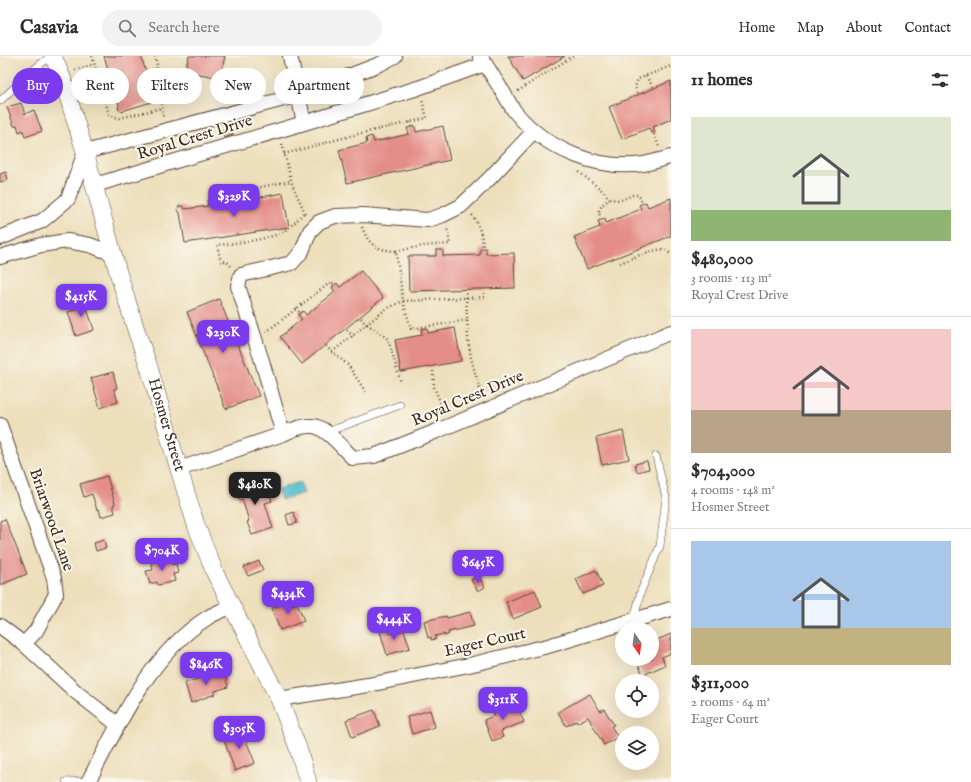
<!DOCTYPE html>
<meta charset="utf-8">
<style>
:root{--surface:#fff;--page:#f2f2f3;--text:#2b2b33;--muted:#7c7c81;--line:#e1e1e2;--accent:#7c3aed}
body{margin:0;font-family:"IM FELL English",serif;background:var(--page);color:var(--text);height:100vh;display:flex;flex-direction:column;font-size:15px;white-space:nowrap}
*{box-sizing:border-box;margin:0}
p{font-size:13px;color:var(--muted)}
.icon{flex:none;width:22px;height:22px;fill:none;stroke:currentColor;stroke-width:2;stroke-linecap:round;stroke-linejoin:round}
.map{position:relative;flex:1;overflow:hidden}
.panel{display:flex;flex-direction:column;background:var(--surface);width:300px}
.panel>*{flex:none}
.hud{position:absolute;left:12px;top:12px;width:380px;height:36px;display:flex;gap:8px}
.needle{width:26px;rotate:167deg}
.tools{position:absolute;left:615px;top:566px;display:grid;gap:8px}
.tools a{display:grid;place-items:center;width:44px;height:44px;border-radius:50%;background:var(--surface);box-shadow:0 4px 16px #0002;font-size:20px}
.price{position:absolute;translate:-50% -34px;padding:0 9px;border-radius:8px;background:var(--accent);color:#fff;font-size:13px;line-height:26px;filter:drop-shadow(0 1px 2px #0008)}
.price::after{content:'';position:absolute;left:50%;top:24px;width:12px;height:9px;margin-left:-6px;background:inherit;clip-path:polygon(0 0,100% 0,50% 100%)}
.price.on{background:#222;color:#fff}
ul{padding:0;list-style:none}
li{display:grid;align-content:center;gap:8px;height:212px;padding:0 20px}
li+li{border-top:1px solid var(--line)}
li span{display:grid;place-items:center;height:124px;border-radius:0px;color:#555}
li>.icon{margin-inline-start:auto}
span .icon{width:72px;height:72px;fill:#fffc;stroke-width:1}
li b{font-size:17px}
h2{display:flex;justify-content:space-between;align-items:center;height:48px;padding:0 20px;font-size:17px}
.pill{padding:0 14px;border-radius:18px;background:var(--surface);box-shadow:0 4px 16px #0002;font-size:14px;line-height:36px}
.pill.on{background:var(--accent);color:#fff}
header{display:flex;align-items:center;gap:24px;box-sizing:border-box;height:56px;padding:0 20px;background:var(--surface);border-bottom:1px solid var(--line)}
header strong{font-size:19px}
nav{display:flex;gap:22px;margin-inline-start:auto;font-size:14px}
.search{width:280px;height:36px;background:var(--page);display:flex;align-items:center;gap:10px;box-sizing:border-box;padding:0 14px;border-radius:22px;color:var(--muted);font-size:15px}
main{display:flex;flex:1;min-height:0}
.map>svg:first-child{display:block}
</style>
<header>
<strong>Casavia</strong>
<div class="search"><svg class="icon" aria-label="search" viewBox="0 0 24 24"><circle cx="10" cy="10" r="6"/><path d="M15 15l6 6"/></svg>Search here</div>
<nav><a>Home</a><a>Map</a><a>About</a><a>Contact</a></nav>
</header>
<main>
<div class="map">
<svg width="671" height="726" viewBox="0 0 671 726">
<rect width="100%" height="100%" fill="#fbf7ec"/>
<filter id="ink" filterUnits="userSpaceOnUse"><feTurbulence type="fractalNoise" baseFrequency=".025" numOctaves="2"/><feDisplacementMap in="SourceGraphic" scale="8" xChannelSelector="R" yChannelSelector="G"/><feConvolveMatrix kernelMatrix="1 2 1 2 8 2 1 2 1" color-interpolation-filters="sRGB"/></filter>
<filter id="wash" filterUnits="userSpaceOnUse"><feTurbulence type="fractalNoise" baseFrequency=".012" numOctaves="4" result="noise"/><feDisplacementMap in="SourceGraphic" scale="16" xChannelSelector="R" yChannelSelector="G"/><feGaussianBlur stdDeviation="0.9" result="paint"/><feColorMatrix in="noise" values="0 0 0 0 0 0 0 0 0 0 0 0 0 0 0 0 0 1.4 0 .05"/><feComposite in="paint" operator="in"/></filter>
<g filter="url(#wash)">
<rect width="100%" height="100%" fill="#eddfbc"/>
<!-- water -->
<polygon fill="#50bbcd" stroke="#467276" points="300,426 304,437 281,444 278,433"/>
<g id="blocks">
<!-- building -->
<g fill="#e48d88">
<polygon points="104,0 141,0 155,45 125,54 123,56 119,54 118,52 119,49"/>
<polygon points="189,0 225,0 220,22 185,15"/>
<polygon points="508,0 565,0 523,25"/>
<polygon points="671,25 671,63 653,71 655,76 651,77 649,72 622,83 609,51"/>
<polygon points="21,47 25,58 34,54 42,75 25,81 23,74 19,76 17,69 14,70 7,51"/>
<polygon points="415,70 416,76 443,70 450,104 347,127 339,94 367,87 366,82 372,80 374,86 409,78 407,72"/>
<polygon points="231,72 233,79 224,82 222,75"/>
<polygon points="6,116 8,124 0,126 0,118"/>
<polygon points="255,137 256,142 283,137 289,171 185,187 180,157 178,154 179,150 183,150 185,153 208,150 207,144 213,143 214,149 251,143 250,138"/>
<polygon points="671,142 671,180 587,213 574,181 600,171 598,165 605,163 606,167 641,153 639,149 646,146 648,151"/>
<polygon points="486,192 486,198 514,197 515,232 409,235 408,200 436,200 436,194 443,194 443,200 480,199 480,193"/>
<polygon points="361,215 383,242 302,308 280,281 302,263 298,259 303,255 306,259 335,236 332,231 337,227 340,231"/>
<polygon points="83,240 94,274 76,280 68,256 77,253 74,243"/>
<polygon points="219,243 259,340 226,353 224,350 224,348 187,256"/>
<polygon points="427,272 428,277 455,272 461,305 401,316 395,284 422,279 421,273"/>
<polygon points="113,316 117,332 114,333 118,346 100,352 91,322"/>
<polygon points="623,375 629,403 602,409 596,382"/>
<polygon points="647,405 649,413 637,416 635,408"/>
<polygon points="107,420 115,448 113,449 115,457 101,461 99,453 97,454 92,438 84,441 80,428"/>
<polygon points="254,421 260,439 269,436 272,445 265,447 273,472 252,479 247,466 249,465 242,443 239,444 234,428"/>
<polygon points="294,456 297,467 289,469 286,459"/>
<polygon points="5,463 27,518 0,529 0,465"/>
<polygon points="104,484 106,492 96,495 94,487"/>
<polygon points="170,501 172,509 176,508 178,517 173,518 175,525 158,529 157,526 150,528 146,515 153,514 151,506"/>
<polygon points="259,505 263,514 248,520 244,511"/>
<polygon points="596,514 603,530 583,538 576,523"/>
<polygon points="478,520 485,531 478,535 471,524"/>
<polygon points="535,534 542,551 513,563 506,546"/>
<polygon points="291,545 293,549 297,547 304,565 280,574 272,552"/>
<polygon points="470,556 474,570 448,576 449,578 444,580 444,578 435,580 436,583 431,584 431,581 428,582 424,565 446,560 447,562"/>
<polygon points="387,570 390,578 404,574 410,592 387,599 379,572"/>
<polygon points="671,578 671,597 662,601 665,609 643,619 637,605 642,603 652,603 652,586"/>
<polygon points="224,615 228,631 215,635 215,638 191,647 185,627"/>
<polygon points="590,638 600,655 604,653 614,669 611,670 618,681 604,689 588,661 577,667 576,665 566,670 558,656"/>
<polygon points="515,646 524,666 501,675 503,681 492,685 484,664 495,659 493,656"/>
<polygon points="374,654 380,670 352,681 346,664"/>
<polygon points="430,654 435,671 412,678 407,661"/>
<polygon points="242,674 255,707 235,715 223,681"/>
</g>
</g>
</g>
<g filter="url(#ink)">
<use href="#blocks" fill-opacity="0" stroke="#564536" stroke-width="1"/>
<g fill="none" stroke-linecap="round" stroke-linejoin="round">
<!-- service casing -->
<g stroke="#564536" stroke-width="8">
<g id="service">
<polyline points="0,45 33,14 51,0"/>
<polyline points="327,376 400,349"/>
<polyline points="634,563 641,535 660,490 666,442 656,400"/>
<polyline points="66,726 88,725"/>
</g>
</g>
<!-- minor casing -->
<g stroke="#564536" stroke-width="16">
<g id="minor">
<polyline points="290,0 304,67"/>
<path d="M480 0C488 12 495 24 503 36 507 43 511 51 516 57 546 93 597 115 644 108 653 106 662 103 671 101"/>
<path d="M534 75 490 122 461 150 443 159 428 164 363 159 335 160 319 166 310 175 302 195 292 207 241 219 238 230 262 305 283 378C291 374 302 369 312 370 326 370 343 393 353 402L374 400 437 375 671 276"/>
<polyline points="95,129 304,67 418,32 485,8"/>
<polyline points="0,182 42,165 68,143 85,96 299,39 380,8 395,0"/>
<polyline points="0,201 41,189 67,185 90,189 113,198"/>
<polyline points="0,369 54,522 56,538 36,575 24,588"/>
<polyline points="179,413 283,378"/>
<polyline points="0,570 24,588 76,636 118,669"/>
<polyline points="279,643 368,629 469,609 548,590 671,553"/>
<path d="M88 726C119 668 149 599 207 562 215 557 224 554 232 550"/>
</g>
</g>
<!-- tertiary casing -->
<g stroke="#564536" stroke-width="18">
<g id="tertiary">
<path id="s1" d="M53 0 63 24 85 96 118 216 137 277 148 308 174 397 196 469 215 517 279 643 298 692 308 726"/>
</g>
</g>
<!-- path -->
<g stroke="#564536" stroke-width="2.5" stroke-dasharray="1 3" stroke-linecap="butt">
<polyline points="92,0 109,58 114,61 120,62 162,52"/>
<polyline points="155,0 160,23 163,61"/>
<polyline points="75,14 94,8"/>
<polyline points="148,15 157,12"/>
<polyline points="646,20 653,31"/>
<polyline points="518,35 573,0"/>
<polyline points="637,37 635,31 638,23 671,10"/>
<polyline points="410,66 411,70"/>
<polyline points="654,78 659,91"/>
<polyline points="282,88 292,128 305,157"/>
<polyline points="284,98 350,80 427,62 422,44"/>
<polyline points="579,116 604,136 610,143"/>
<polyline points="210,141 246,136 250,133 291,125"/>
<path d="M472 159C479 169 482 178 483 191"/>
<polyline points="600,163 599,155 602,149 610,143 621,144 633,139 638,139 640,142 642,147"/>
<path d="M362 171C369 190 377 194 396 195L403 245 411 273 468 264"/>
<polyline points="396,195 423,190 450,188 447,171"/>
<path d="M620 207C630 203 656 191 666 194 667 194 670 198 671 198"/>
<path d="M231 210 226 205 221 206 217 189C235 187 270 184 284 175 292 170 298 163 305 156"/>
<polyline points="466,237 468,282 471,302 482,341"/>
<polyline points="296,252 299,256"/>
<polyline points="361,262 366,269"/>
<polyline points="367,268 388,283 401,327"/>
<polyline points="347,274 353,280"/>
<polyline points="266,276 331,226 333,228"/>
<polyline points="326,290 332,296 348,309 367,338"/>
<polyline points="332,296 386,253 403,245 484,241 484,237"/>
<polyline points="433,315 434,331 445,358"/>
</g>
<!-- service -->
<use href="#service" stroke="#fff" stroke-width="7"/>
<!-- minor -->
<use href="#minor" stroke="#fff" stroke-width="14"/>
<!-- tertiary -->
<use href="#tertiary" stroke="#fff" stroke-width="17"/>
</g>
</g>
<g text-anchor="middle" dominant-baseline="central" stroke-width="4" stroke-linejoin="round" paint-order="stroke">
<!-- street labels -->
<g font-size="16" fill="#3b2a1e" stroke="#fbf7ec">
<text transform="translate(195 82) rotate(-17)">Royal Crest Drive</text>
<text transform="translate(468 343) rotate(-23)">Royal Crest Drive</text>
<text stroke="none"><textPath href="#s1" startOffset="386">Hosmer Street</textPath></text>
<text transform="translate(51 464) rotate(71)">Briarwood Lane</text>
<text transform="translate(485 587) rotate(-13)">Eager Court</text>
</g>
</g>
</svg>
<div class="tools">
<a><svg class="needle" viewBox="-14 -14 28 28"><path d="M0-13l5 13h-10z" fill="#e53935"/><path d="M0 13l5-13h-10z" fill="#7c7c81"/></svg></a>
<a><svg class="icon" aria-label="locate" viewBox="0 0 24 24"><circle cx="12" cy="12" r="6"/><path d="M12 2v4M12 18v4M2 12h4M18 12h4"/></svg></a>
<a><svg class="icon" aria-label="layers" viewBox="0 0 24 24"><path d="M12 4l9 5-9 5-9-5zM3 14l9 5 9-5"/></svg></a>
</div>
<b class="price" style="left:234px;top:162px">$329K</b>
<b class="price" style="left:81px;top:262px">$415K</b>
<b class="price" style="left:223px;top:298px">$230K</b>
<b class="price on" style="left:255px;top:450px">$480K</b>
<b class="price" style="left:162px;top:516px">$704K</b>
<b class="price" style="left:478px;top:528px">$645K</b>
<b class="price" style="left:288px;top:559px">$434K</b>
<b class="price" style="left:394px;top:585px">$444K</b>
<b class="price" style="left:206px;top:630px">$846K</b>
<b class="price" style="left:503px;top:665px">$311K</b>
<b class="price" style="left:239px;top:694px">$305K</b>
<div class="hud">
<a class="pill on">Buy</a>
<a class="pill">Rent</a>
<a class="pill">Filters</a>
<a class="pill">New</a>
<a class="pill">Apartment</a>
</div>
</div>
<section class="panel">
<h2>11 homes<svg class="icon" aria-label="filters" viewBox="0 0 24 24"><path d="M4 7h16M4 17h16"/><circle cx="9" cy="7" r="2"/><circle cx="15" cy="17" r="2"/></svg></h2>
<ul>
<li><span style="background:linear-gradient(#dfe7d0 75%,#8fb573 0)"><svg class="icon" aria-label="home" viewBox="0 0 24 24"><path d="M3 11l9-7 9 7M6 9v11h12V9"/></svg></span><div><b>$480,000</b><p>3 rooms · 113 m²</p><p>Royal Crest Drive</p></div></li>
<li><span style="background:linear-gradient(#f6c9c9 65%,#b9a48a 0)"><svg class="icon" aria-label="home" viewBox="0 0 24 24"><path d="M3 11l9-7 9 7M6 9v11h12V9"/></svg></span><div><b>$704,000</b><p>4 rooms · 148 m²</p><p>Hosmer Street</p></div></li>
<li><span style="background:linear-gradient(#a9c7e8 70%,#c2b280 0)"><svg class="icon" aria-label="home" viewBox="0 0 24 24"><path d="M3 11l9-7 9 7M6 9v11h12V9"/></svg></span><div><b>$311,000</b><p>2 rooms · 64 m²</p><p>Eager Court</p></div></li>
</ul>
</section>
</main>
